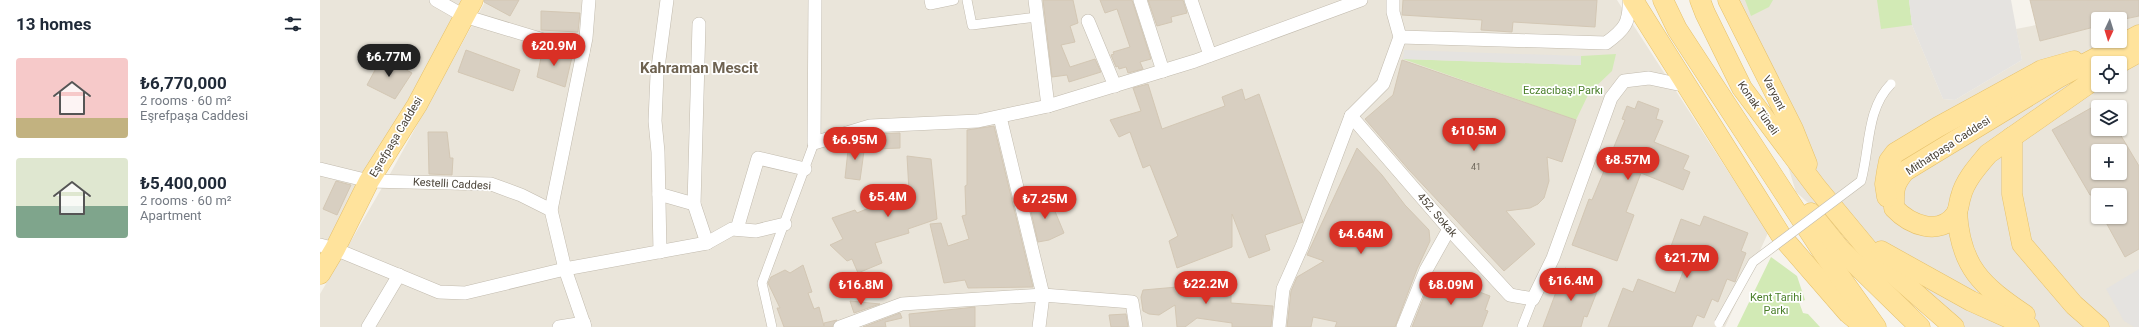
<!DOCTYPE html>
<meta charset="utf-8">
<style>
:root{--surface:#fff;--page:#f2f2f3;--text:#1f2937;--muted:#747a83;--accent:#d93025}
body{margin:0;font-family:Roboto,sans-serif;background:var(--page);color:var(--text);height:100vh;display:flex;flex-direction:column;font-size:15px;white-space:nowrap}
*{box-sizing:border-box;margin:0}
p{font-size:13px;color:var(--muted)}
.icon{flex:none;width:22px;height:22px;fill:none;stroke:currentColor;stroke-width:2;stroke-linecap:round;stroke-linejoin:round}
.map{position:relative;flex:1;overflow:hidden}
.panel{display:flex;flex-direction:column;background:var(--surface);width:320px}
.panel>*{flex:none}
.needle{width:26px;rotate:184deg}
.buttons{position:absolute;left:1771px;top:12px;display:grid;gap:8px}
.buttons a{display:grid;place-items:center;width:36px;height:36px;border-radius:4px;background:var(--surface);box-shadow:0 1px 3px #0004;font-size:20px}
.price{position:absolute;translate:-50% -34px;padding:0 9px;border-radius:14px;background:var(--accent);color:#fff;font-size:13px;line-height:26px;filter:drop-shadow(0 1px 2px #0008)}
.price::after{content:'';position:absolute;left:50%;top:24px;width:12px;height:9px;margin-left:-6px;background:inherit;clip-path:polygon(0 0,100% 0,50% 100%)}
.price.active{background:#222;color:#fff}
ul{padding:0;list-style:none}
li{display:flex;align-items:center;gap:12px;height:100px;padding:0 16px}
li span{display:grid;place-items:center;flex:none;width:112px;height:80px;border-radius:4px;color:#555}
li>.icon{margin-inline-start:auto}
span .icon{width:48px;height:48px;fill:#fffc;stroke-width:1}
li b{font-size:17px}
h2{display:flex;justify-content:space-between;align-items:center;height:48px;padding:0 16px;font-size:17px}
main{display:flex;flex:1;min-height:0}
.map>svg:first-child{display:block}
</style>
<main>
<section class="panel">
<h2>13 homes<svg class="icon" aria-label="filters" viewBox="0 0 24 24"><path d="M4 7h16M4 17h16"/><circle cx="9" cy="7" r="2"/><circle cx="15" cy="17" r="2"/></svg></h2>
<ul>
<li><span style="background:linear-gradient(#f6c9c9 75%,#c2b280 0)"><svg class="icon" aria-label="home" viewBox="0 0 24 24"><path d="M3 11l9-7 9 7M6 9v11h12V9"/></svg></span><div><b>₺6,770,000</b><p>2 rooms · 60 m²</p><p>Eşrefpaşa Caddesi</p></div></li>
<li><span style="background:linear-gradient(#dfe7d0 60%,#7fa58c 0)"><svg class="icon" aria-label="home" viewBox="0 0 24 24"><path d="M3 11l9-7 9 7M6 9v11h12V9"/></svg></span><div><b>₺5,400,000</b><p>2 rooms · 60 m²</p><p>Apartment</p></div></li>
</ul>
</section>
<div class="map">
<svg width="1819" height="327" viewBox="0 0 1819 327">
<rect width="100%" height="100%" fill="#f6f3ec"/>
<!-- residential -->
<g fill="#eae5da" fill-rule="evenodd">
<polygon points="0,0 162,0 40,198 0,253"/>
<polygon points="166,0 1297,0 1448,233 1405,327 0,327 0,294 70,174"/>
<path d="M1416 0H1589L1592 25 1623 99 1635 100 1702 60 1696 29 1716 25 1721 41 1778 26V41H1800V20L1819 16V327H1626L1476 192ZM1778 63H1800V85H1778ZM1778 107H1800V129H1778ZM1778 151H1800V173H1778ZM1778 195H1800V217H1778Z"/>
</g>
<!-- green -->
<g fill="#d2eab5">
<polygon points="1425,0 1453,0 1449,7 1431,16"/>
<polygon points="1557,0 1589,0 1592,25 1561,29"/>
<polygon points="1296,54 1292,71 1269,93 1256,120 1083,59 1261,65 1261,56"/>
<polygon points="1451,257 1477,276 1485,300 1479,302 1483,313 1488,314 1500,327 1417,327"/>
</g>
<!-- parking -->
<g fill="#e5e3e0">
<polygon points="1589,0 1691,0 1702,60 1635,100 1623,99 1592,25"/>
<polygon points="1084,50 1261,56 1261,65 1083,59"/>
<polygon points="1819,269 1819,327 1814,327 1804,321 1786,289"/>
</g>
<!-- building -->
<g fill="#d8cfc1" stroke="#d3c7b4" fill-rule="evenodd">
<polygon points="164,0 199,0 190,16 164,2"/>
<polygon points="723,0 753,0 758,23 750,26 755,42 741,45 750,67 775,59 781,72 749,82 747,75 732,77"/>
<polygon points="780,0 812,0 831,59 820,62 823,69 808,73 806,67 799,69 798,66 796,67 791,55 794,54 793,52 810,47 797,9 785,13"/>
<polygon points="828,0 863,0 867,13 851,17 852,22 837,26"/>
<polygon points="1083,0 1277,0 1275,27 1193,22 1192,32 1161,30 1162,20 1082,15"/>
<polygon points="1710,0 1819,0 1819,16 1805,19 1778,19 1778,26 1720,41"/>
<polygon points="221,11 260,13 258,32 221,30"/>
<polygon points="223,48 252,57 245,87 217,77"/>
<polygon points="146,50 200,70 193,91 138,72"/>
<polygon points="62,57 92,73 75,99 47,85"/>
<polygon points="1082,60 1256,120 1242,162 1227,157 1229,181 1224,198 1218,204 1210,208 1186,211 1215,244 1184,271 1089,170 1045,119 1073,95"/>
<polygon points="828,84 842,129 905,106 902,97 922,89 925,100 939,94 983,222 945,235 950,250 929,258 912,214 912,247 857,268 849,241 858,236 830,165 823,168 810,132 799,137 790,120 821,111 813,88"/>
<polygon points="1318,101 1339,109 1336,119 1343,121 1334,142 1369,156 1363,169 1370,172 1363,190 1321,173 1306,212 1314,215 1297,261 1252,245 1269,199 1272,200 1305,120 1302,119 1307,106 1315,109"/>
<path d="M1778 104V129H1797L1819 166V249L1805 257 1783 217H1800V195H1770L1732 130ZM1778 151H1800V173H1778Z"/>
<polygon points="674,126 713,287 648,288 645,280 624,283 610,224 621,223 628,246 649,239 642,216 646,215 645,186 647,185 647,130"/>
<polygon points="108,132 127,132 130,158 133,158 132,175 109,174"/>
<polygon points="580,133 580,148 554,149 552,134"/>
<polygon points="529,141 545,144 540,180 525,178"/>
<polygon points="1037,148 1062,175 1085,205 1109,230 1110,241 1097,269 1075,327 1015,327 1017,322 993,317 991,327 967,327 971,291 977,277 1004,261 987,255"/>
<polygon points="587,156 611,159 617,219 588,229 589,233 555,243 562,263 538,273 532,259 527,261 510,245 523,239 512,218 535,210 537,213 589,191"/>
<polygon points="16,181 31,185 17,215 3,209"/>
<polygon points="729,197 744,233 729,240 718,242 709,203"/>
<polygon points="1384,216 1428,233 1421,251 1426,253 1416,279 1415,282 1407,279 1398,302 1392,299 1384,318 1377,315 1372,327 1288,327 1303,288 1313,292 1318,279 1355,293 1369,256 1350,249 1361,219 1380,226"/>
<polygon points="483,265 492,292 488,293 494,309 499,307 504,326 504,323 517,320 512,327 464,327 457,308 460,308 448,283 451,277 465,270 470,273"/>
<polygon points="1245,268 1264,276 1262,283 1278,289 1267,317 1264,316 1261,327 1223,327"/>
<polygon points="1113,274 1170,296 1165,310 1168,311 1162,327 1092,327"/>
<polygon points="911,278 911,303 953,306 951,327 912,327 912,323 877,318 865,327 857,327 855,305 839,315 829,314 823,311 821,297 823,290 880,285"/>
<polygon points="530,301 560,304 534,313"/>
<polygon points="655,307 655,327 590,327 589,314"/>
<polygon points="580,313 582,318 565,322 566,327 543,327"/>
<polygon points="806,314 808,327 791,327 789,315"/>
</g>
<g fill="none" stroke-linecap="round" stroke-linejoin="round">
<!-- pedestrian casing -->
<g stroke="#c2bbae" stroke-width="10">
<g id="pedestrian">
<polyline points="609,0 610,5 634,0"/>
<polyline points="647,0 652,25 717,17"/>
<polyline points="452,327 442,283 494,143"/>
<polyline points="1202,327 1213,299"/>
</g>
</g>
<!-- minor casing -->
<g stroke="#c2bbae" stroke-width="14">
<g id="minor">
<polyline points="116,0 144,16 263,52"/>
<polyline points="495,0 494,143 550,126 658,121 728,106 875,61 1041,0"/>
<polyline points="715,0 728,106"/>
<polyline points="820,0 843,71"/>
<polyline points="871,0 890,55"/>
<polyline points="768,21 795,86"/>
<polyline points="379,24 374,204 387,243"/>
<path d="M1080 37 1286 43C1304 30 1310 23 1309 0"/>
<polyline points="1031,116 1129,229 1190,295 1213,299 1233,258 1291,98 1304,81 1329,78 1367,86"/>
<polyline points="680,117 723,295 719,327"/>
<polyline points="0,169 49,181 171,184 201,195 231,210 245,269 265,327"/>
<polyline points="339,194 374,204"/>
<polyline points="231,210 266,38 269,0"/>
<polyline points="417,229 438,158 485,169"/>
<polyline points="0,245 15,249 119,292 145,293 245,269 387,243 412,229 436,231 465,224"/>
<polyline points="340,252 338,152 335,121 337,75 347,0"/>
<polyline points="48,327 79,275"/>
<polyline points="239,327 264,323"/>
<polyline points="520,327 582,304 723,295 812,302 816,327"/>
<polyline points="959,327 963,289 982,246 1031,116 1063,84 1080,37 1073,12 1073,0"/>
<polyline points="1083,327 1106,270 1129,229"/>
</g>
</g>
<!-- primary casing -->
<g stroke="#e6c16a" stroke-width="21">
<g id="primary">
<polyline points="1313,0 1462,237 1528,313 1545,327"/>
<polyline points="1343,0 1357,29 1504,254 1556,327"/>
<polyline points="1380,0 1385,13 1422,88 1497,188 1555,258 1634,327"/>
<polyline points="1408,0 1473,129 1487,164"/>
<polyline points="1799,63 1819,52"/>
<path d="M1778 77 1668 154C1658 166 1645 180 1641 196 1639 201 1639 209 1636 214 1620 237 1590 225 1574 208 1574 190 1573 185 1585 171L1738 78 1819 35"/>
<polyline points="1692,137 1692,194 1702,244 1754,305 1779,327"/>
<polyline points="1567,197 1565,184 1567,171 1569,161 1575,153 1618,127 1722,70 1754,61"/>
<path d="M1637 212C1640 267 1662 286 1705 315"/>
<polyline points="1491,213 1520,249 1600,327"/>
<polyline points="1561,251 1651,301 1709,327"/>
<polyline points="0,274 15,249 49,181 97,105 153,0"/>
</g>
</g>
<!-- pedestrian -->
<use href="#pedestrian" stroke="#fff" stroke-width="9"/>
<!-- minor -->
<use href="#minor" stroke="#fff" stroke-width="13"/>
<!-- primary -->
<use href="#primary" stroke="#ffe39c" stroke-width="20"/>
<!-- pedestrian-bridge casing -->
<g stroke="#c2bbae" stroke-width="10" stroke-linecap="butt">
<path id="pedestrian-bridge" d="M1399 323 1433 262 1541 181C1550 149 1546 109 1571 84"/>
</g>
<!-- pedestrian-bridge -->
<use href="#pedestrian-bridge" stroke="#fff" stroke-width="9"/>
</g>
<g text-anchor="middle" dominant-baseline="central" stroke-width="3.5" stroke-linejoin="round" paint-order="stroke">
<!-- number labels -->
<g font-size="9" fill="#6e675b">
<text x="1156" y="167">41</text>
</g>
<!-- park labels -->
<g font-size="11" fill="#4a7f2a" stroke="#fff">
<text x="1243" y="90">Eczacıbaşı Parkı</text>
<text x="1456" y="297">Kent Tarihi<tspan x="1456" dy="13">Parkı</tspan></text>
</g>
<!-- street labels -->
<g font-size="11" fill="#4b4439" stroke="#fff">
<text transform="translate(1454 93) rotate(63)">Varyant</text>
<text transform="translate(1438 108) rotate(55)">Konak Tüneli</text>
<text transform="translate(76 137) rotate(-59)">Eşrefpaşa Caddesi</text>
<text transform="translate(1628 146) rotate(-33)">Mithatpaşa Caddesi</text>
<text transform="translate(132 184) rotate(3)">Kestelli Caddesi</text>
<text transform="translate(1117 215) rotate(49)">452. Sokak</text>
</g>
<!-- district labels -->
<g font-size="15" font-weight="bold" fill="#6e6250" stroke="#fff">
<text x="379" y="68">Kahraman Mescit</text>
</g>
</g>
</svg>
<div class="buttons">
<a><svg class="needle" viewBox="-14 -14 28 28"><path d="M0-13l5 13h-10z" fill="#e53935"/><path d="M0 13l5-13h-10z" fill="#747a83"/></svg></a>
<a><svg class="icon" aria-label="locate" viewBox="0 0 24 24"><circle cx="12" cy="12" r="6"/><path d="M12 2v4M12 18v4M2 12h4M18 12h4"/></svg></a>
<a><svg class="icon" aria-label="layers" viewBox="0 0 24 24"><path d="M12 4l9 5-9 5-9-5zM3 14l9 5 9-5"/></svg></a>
<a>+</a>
<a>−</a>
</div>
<b class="price" style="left:234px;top:67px">₺20.9M</b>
<b class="price active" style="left:69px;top:78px">₺6.77M</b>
<b class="price" style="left:1154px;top:152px">₺10.5M</b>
<b class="price" style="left:535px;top:161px">₺6.95M</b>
<b class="price" style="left:1308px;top:181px">₺8.57M</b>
<b class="price" style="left:568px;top:218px">₺5.4M</b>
<b class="price" style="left:725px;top:220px">₺7.25M</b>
<b class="price" style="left:1041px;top:255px">₺4.64M</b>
<b class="price" style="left:1367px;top:279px">₺21.7M</b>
<b class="price" style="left:1251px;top:302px">₺16.4M</b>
<b class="price" style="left:886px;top:305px">₺22.2M</b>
<b class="price" style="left:541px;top:306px">₺16.8M</b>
<b class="price" style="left:1131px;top:306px">₺8.09M</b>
</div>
</main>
